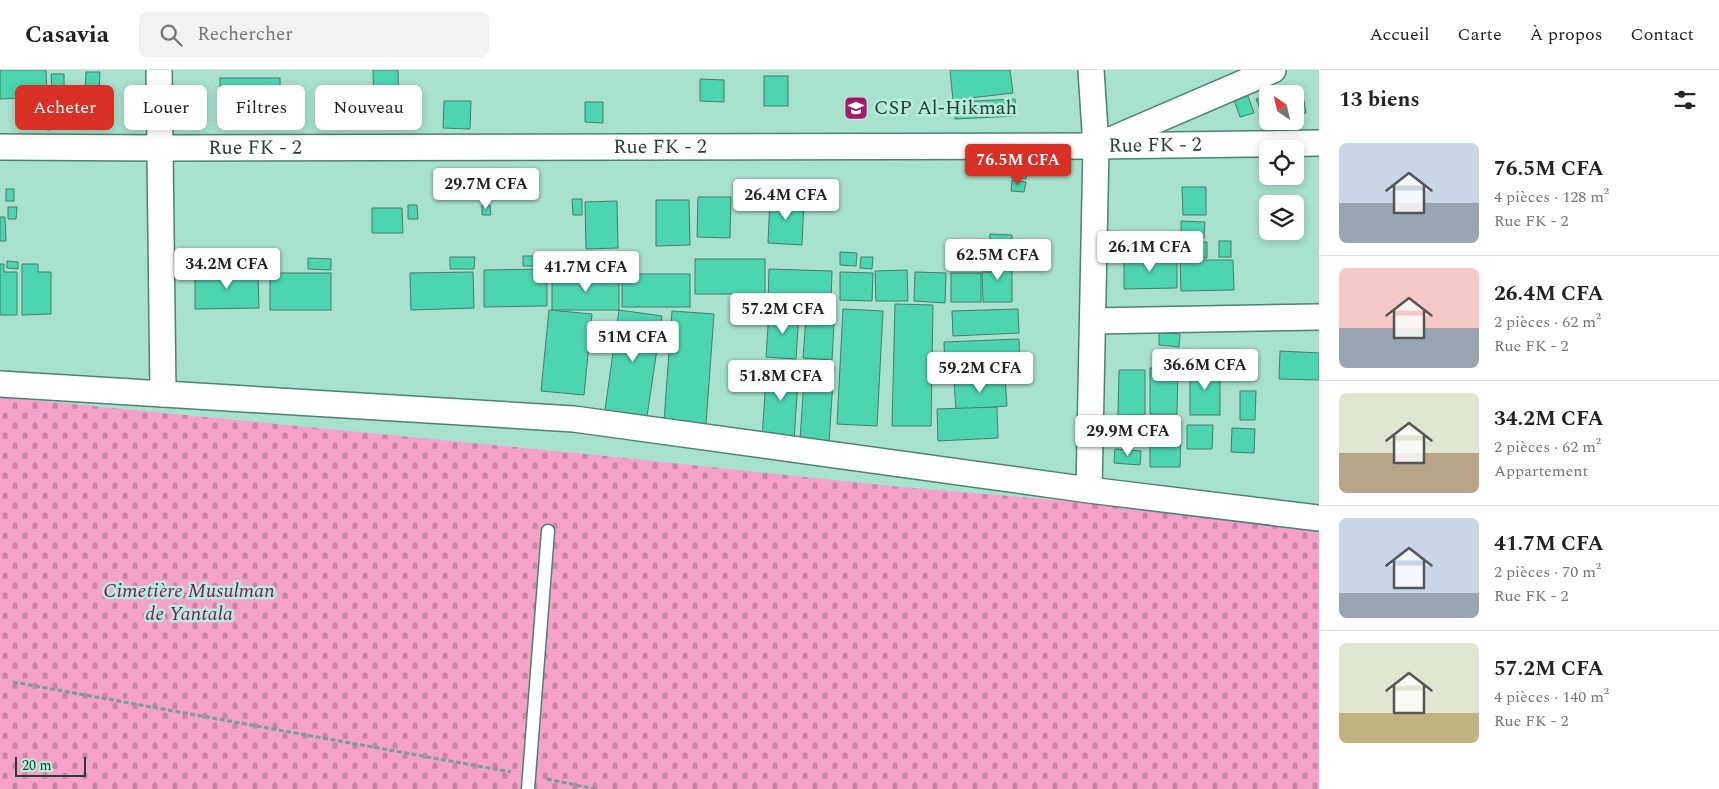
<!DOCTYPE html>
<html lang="fr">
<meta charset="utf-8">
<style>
:root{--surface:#fff;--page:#f2f2f2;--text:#222;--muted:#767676;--line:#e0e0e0;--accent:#d93025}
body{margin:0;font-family:Spectral,serif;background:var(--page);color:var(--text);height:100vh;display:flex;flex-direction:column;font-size:19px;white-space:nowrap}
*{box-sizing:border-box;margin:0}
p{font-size:16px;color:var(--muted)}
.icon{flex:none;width:28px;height:28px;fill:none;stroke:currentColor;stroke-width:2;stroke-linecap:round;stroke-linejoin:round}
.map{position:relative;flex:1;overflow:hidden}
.sheet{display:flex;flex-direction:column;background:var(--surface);width:400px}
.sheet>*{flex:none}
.guide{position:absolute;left:15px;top:15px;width:475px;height:45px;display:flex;gap:10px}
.needle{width:32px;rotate:326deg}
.controls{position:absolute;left:1259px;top:15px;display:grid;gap:10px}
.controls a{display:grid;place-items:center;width:45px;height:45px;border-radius:8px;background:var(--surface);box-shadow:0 2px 8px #0003;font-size:25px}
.scale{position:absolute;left:15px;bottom:12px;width:71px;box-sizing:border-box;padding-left:5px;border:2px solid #273e36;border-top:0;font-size:14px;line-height:18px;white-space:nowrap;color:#273e36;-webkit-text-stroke:4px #b5eeda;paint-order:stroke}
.price{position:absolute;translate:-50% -42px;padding:0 11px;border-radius:5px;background:#fff;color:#222;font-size:16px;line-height:32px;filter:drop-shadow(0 1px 2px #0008)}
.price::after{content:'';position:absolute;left:50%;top:30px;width:15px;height:11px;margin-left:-8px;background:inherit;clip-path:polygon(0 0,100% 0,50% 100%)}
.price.on{background:var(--accent);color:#fff}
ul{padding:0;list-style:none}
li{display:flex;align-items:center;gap:15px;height:125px;padding:0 20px}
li+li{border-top:1px solid var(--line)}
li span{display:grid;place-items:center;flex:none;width:140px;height:100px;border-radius:8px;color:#555}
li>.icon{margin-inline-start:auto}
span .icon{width:60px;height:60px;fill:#fffc;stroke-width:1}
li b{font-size:21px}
h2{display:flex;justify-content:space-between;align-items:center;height:60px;padding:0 20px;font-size:21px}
.pill{padding:0 18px;border-radius:8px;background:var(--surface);box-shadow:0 2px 8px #0003;font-size:18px;line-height:45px}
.pill.on{background:var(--accent);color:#fff}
header{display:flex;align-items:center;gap:30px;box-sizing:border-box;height:70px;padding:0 25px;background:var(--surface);border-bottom:1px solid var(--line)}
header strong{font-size:24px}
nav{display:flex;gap:28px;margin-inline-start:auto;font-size:18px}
.search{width:350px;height:45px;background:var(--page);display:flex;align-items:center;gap:12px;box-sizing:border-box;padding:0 18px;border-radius:8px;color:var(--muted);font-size:19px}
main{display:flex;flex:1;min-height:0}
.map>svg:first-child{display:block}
</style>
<header>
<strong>Casavia</strong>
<div class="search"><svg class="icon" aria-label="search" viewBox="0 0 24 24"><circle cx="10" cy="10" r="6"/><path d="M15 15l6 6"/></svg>Rechercher</div>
<nav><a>Accueil</a><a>Carte</a><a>À propos</a><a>Contact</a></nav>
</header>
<main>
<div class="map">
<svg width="1319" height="719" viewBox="0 0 1319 719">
<defs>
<pattern id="cemetery-stones" width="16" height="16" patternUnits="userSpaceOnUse" patternTransform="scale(1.25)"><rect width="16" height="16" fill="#f6a1c7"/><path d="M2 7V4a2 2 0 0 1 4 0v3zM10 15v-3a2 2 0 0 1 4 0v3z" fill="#c785a2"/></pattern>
</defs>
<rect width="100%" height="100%" fill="#a8e1cd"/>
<!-- cemetery -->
<polygon fill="url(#cemetery-stones)" points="0,327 596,385 901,417 1174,440 1319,461 1319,719 0,719"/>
<!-- building -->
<g fill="#4dd5b0" stroke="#477c6b">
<polygon points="0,0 46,0 47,27 0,29"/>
<polygon points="373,0 398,0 399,39 374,40"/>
<polygon points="950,0 1010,0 1013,23 953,30"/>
<polygon points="86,2 100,2 99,23 85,22"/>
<polygon points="51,4 64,4 64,20 52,21"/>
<rect x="764" y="6" width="24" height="30"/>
<rect x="220" y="8" width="60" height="35"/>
<polygon points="700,9 724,10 724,32 700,31"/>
<polygon points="1302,20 1306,43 1295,45 1295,24 1283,24"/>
<polygon points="89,26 96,26 96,39 88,38"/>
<polygon points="1248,26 1254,43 1240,47 1234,30"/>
<polygon points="57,28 86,28 86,45 96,45 96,55 56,55"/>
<polygon points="1268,28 1268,51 1280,51 1280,53 1266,54 1256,29"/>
<polygon points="1015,29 1016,46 955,49 955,32"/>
<polygon points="444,31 471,31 470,59 443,58"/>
<polygon points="585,32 603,32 603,53 585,52"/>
<polygon points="40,41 52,42 50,60 39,59"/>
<polygon points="1013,100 1027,101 1026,109 1012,108"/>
<polygon points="1012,110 1026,112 1024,122 1011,121"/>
<polygon points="1182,117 1206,117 1206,145 1183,145"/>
<rect x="6" y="119" width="8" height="12"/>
<polygon points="698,127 731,127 730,168 697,167"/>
<polygon points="770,127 804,128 802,175 768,173"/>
<polygon points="572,129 582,129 582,145 573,145"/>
<polygon points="656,130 689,130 690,175 656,176"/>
<polygon points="617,131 618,178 586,179 585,132"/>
<polygon points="408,135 417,135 418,149 408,149"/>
<polygon points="482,135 490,135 491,145 482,145"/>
<polygon points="8,137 17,137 16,149 8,149"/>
<polygon points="372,138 402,138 403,163 372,163"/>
<polygon points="0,147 5,147 6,171 0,171"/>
<polygon points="1181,151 1205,152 1204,168 1181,167"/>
<polygon points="990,164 1012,165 1011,184 989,183"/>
<rect x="1219" y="171" width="12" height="16"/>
<polygon points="1207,172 1207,188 1180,188 1180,173"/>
<polygon points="840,182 857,183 856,196 840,195"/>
<polygon points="523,186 546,186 547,196 523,196"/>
<polygon points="239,187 261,189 260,199 238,197"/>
<polygon points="450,187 475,187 474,199 450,199"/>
<polygon points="861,187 873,187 872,199 860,198"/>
<polygon points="1177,187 1177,218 1124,219 1124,188"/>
<polygon points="308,188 331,189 331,200 308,199"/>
<polygon points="991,188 1012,188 1012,232 983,232 982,202 991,202"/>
<rect x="695" y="189" width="70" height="35"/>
<polygon points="635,190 635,200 622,200 622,191"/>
<polygon points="1180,190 1233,190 1234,220 1181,221"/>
<polygon points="7,191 18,192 18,199 7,198"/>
<polygon points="0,194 4,194 4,202 17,202 17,245 0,245"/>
<polygon points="22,194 38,194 38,202 51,202 51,244 22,245"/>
<polygon points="547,199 547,236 484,237 484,200"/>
<polygon points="769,199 832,201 831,232 768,231"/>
<polygon points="907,200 908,231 876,231 875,201"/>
<polygon points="258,201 259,238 195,239 195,202"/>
<polygon points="473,202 474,238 411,240 410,203"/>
<polygon points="840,202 873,203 872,231 840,230"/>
<polygon points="915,202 946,203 945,233 914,231"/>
<rect x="270" y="203" width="61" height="37"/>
<rect x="951" y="203" width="30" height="29"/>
<rect x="622" y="204" width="68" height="33"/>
<rect x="552" y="206" width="67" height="34"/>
<polygon points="807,234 835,236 832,290 803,288"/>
<polygon points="895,234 933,235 931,356 892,356"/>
<polygon points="843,239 883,241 877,356 837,354"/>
<polygon points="1018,239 1019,263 953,266 952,241"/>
<polygon points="549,240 592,244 584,325 541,321"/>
<polygon points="619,240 662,246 647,346 605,340"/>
<polygon points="672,241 714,244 706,354 664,351"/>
<polygon points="769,241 799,243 796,289 766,287"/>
<polygon points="1159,263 1180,264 1179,277 1159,275"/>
<polygon points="1019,269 1020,298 945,301 944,272"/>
<polygon points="1280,281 1319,283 1319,310 1279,309"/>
<polygon points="767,294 799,296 794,370 762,368"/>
<polygon points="805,295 834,296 829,372 800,370"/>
<rect x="1190" y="297" width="30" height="48"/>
<polygon points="1150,298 1178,298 1177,344 1150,344"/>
<polygon points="1119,300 1145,300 1145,345 1118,345"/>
<polygon points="1005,308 1007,336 956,340 954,312"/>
<polygon points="1240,321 1256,321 1255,350 1240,350"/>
<polygon points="997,337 998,368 938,371 937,339"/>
<polygon points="1150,351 1181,351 1180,397 1150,397"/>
<polygon points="1187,355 1213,355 1212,379 1187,379"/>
<polygon points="1232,358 1255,359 1254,383 1231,382"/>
<polygon points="1115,379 1141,381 1140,395 1114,393"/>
</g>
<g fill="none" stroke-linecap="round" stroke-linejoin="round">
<!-- lane casing -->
<g stroke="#4c8271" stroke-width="15">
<polyline id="lane" points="528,719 548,461"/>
</g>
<!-- street casing -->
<g stroke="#4c8271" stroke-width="28">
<g id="street">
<polyline points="159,0 163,324"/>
<polyline points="1108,71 1273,0"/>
<path id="s1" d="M0 77 160 78 1096 76 1319 73"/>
<polyline points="1093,251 1319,247"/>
<polyline points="0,314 574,349 1089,420 1319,448"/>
<polyline points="1089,420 1096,76 1091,0"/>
</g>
</g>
<!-- path -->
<g stroke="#75a192" stroke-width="3" stroke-dasharray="5 2.5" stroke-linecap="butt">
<polyline points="13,612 511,702"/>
<polyline points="547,709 595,719"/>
</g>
<!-- lane -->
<use href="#lane" stroke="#fff" stroke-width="12"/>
<!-- street -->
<use href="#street" stroke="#fff" stroke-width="25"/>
</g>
<!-- icons -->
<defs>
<g id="school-square" transform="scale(1.25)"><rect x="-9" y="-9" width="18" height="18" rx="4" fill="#a11b69" stroke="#b5eeda"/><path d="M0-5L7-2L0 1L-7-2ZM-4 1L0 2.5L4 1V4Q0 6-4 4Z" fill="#fff"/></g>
</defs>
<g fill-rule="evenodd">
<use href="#school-square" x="856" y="38"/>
</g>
<g text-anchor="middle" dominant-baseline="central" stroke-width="5" stroke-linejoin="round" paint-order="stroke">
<!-- poi labels -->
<g font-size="20" fill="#273e36" stroke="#b5eeda" text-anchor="start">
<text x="874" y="38">CSP Al-Hikmah</text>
</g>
<!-- street labels -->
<g font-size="20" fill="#273e36" stroke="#b5eeda">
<text stroke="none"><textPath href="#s1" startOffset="1155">Rue FK - 2</textPath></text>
<text stroke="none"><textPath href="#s1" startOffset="660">Rue FK - 2</textPath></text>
<text stroke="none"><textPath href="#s1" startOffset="255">Rue FK - 2</textPath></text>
</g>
<!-- park labels -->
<g font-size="20" font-style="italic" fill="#881558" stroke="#b5eeda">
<text x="189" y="521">Cimetière Musulman<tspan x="189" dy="23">de Yantala</tspan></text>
</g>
</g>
</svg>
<div class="controls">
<a><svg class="needle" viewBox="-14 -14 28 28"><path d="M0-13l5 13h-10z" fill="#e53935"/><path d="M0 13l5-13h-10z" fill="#767676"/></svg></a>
<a><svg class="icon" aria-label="locate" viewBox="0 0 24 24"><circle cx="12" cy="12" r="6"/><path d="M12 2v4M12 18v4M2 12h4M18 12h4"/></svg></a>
<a><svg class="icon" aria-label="layers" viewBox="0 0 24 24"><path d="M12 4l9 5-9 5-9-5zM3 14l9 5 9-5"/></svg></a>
</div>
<div class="scale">20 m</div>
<b class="price on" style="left:1018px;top:116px">76.5M CFA</b>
<b class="price" style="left:486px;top:140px">29.7M CFA</b>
<b class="price" style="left:786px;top:151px">26.4M CFA</b>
<b class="price" style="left:1150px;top:203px">26.1M CFA</b>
<b class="price" style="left:998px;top:211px">62.5M CFA</b>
<b class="price" style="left:227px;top:220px">34.2M CFA</b>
<b class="price" style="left:586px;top:223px">41.7M CFA</b>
<b class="price" style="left:783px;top:265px">57.2M CFA</b>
<b class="price" style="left:633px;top:293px">51M CFA</b>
<b class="price" style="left:1205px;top:321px">36.6M CFA</b>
<b class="price" style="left:980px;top:324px">59.2M CFA</b>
<b class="price" style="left:781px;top:332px">51.8M CFA</b>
<b class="price" style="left:1128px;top:387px">29.9M CFA</b>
<div class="guide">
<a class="pill on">Acheter</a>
<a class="pill">Louer</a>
<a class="pill">Filtres</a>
<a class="pill">Nouveau</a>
</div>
</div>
<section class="sheet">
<h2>13 biens<svg class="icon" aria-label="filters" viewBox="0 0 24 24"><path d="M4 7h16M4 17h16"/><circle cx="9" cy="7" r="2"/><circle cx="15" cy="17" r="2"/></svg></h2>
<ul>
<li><span style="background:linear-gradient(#c9d6e8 60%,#9aa5b1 0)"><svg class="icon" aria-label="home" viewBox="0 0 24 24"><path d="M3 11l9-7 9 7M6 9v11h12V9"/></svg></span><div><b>76.5M CFA</b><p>4 pièces · 128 m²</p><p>Rue FK - 2</p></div></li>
<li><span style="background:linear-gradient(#f6c9c9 60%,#9aa5b1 0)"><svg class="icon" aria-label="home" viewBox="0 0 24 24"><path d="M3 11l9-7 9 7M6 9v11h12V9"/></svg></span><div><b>26.4M CFA</b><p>2 pièces · 62 m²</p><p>Rue FK - 2</p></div></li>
<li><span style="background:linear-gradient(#dfe7d0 60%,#b9a48a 0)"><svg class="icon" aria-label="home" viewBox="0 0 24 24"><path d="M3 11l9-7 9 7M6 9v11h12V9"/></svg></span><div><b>34.2M CFA</b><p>2 pièces · 62 m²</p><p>Appartement</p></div></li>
<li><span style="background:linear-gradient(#c9d6e8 75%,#9aa5b1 0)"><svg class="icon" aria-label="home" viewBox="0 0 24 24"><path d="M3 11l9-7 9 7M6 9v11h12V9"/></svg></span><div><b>41.7M CFA</b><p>2 pièces · 70 m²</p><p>Rue FK - 2</p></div></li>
<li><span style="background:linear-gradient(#dfe7d0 70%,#c2b280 0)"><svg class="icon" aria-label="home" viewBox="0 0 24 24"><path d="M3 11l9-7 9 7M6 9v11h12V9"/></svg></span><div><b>57.2M CFA</b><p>4 pièces · 140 m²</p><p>Rue FK - 2</p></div></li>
</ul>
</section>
</main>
